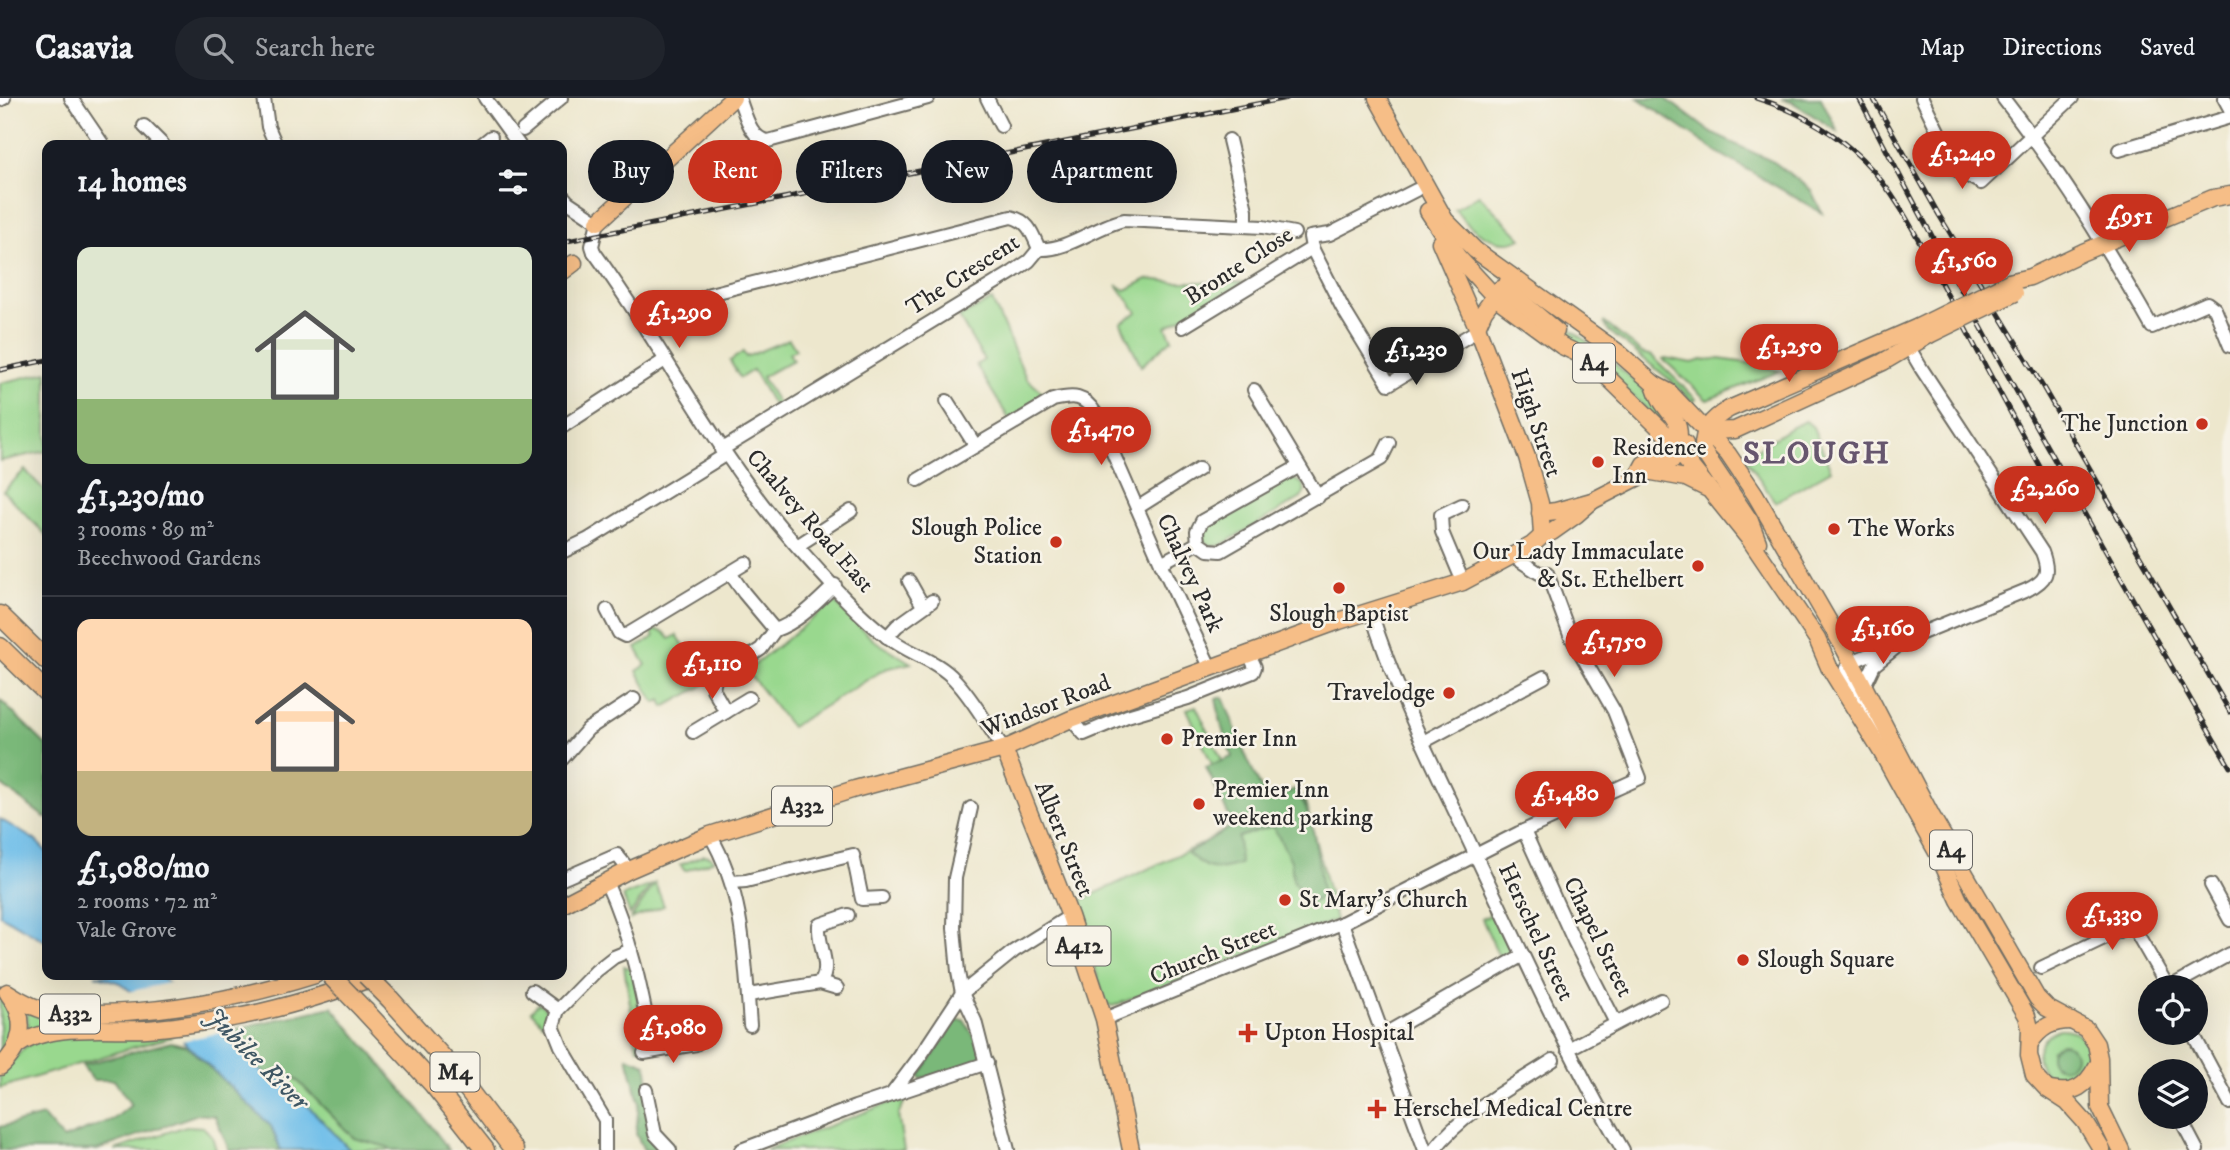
<!DOCTYPE html>
<meta charset="utf-8">
<style>
:root{--surface:#171b24;--page:#20242c;--text:#f1f3f6;--muted:#9ea1a6;--line:#363941;--accent:#c8321e}
body{margin:0;font-family:"IM FELL DW Pica",serif;background:var(--page);color:var(--text);height:100vh;display:flex;flex-direction:column;font-size:26px;white-space:nowrap}
*{box-sizing:border-box;margin:0}
p{font-size:23px;color:var(--muted)}
.icon{flex:none;width:38px;height:38px;fill:none;stroke:currentColor;stroke-width:2;stroke-linecap:round;stroke-linejoin:round}
.map{position:relative;flex:1;overflow:hidden}
.side{position:absolute;left:42px;top:42px;width:525px;height:840px;display:flex;flex-direction:column;background:var(--surface);border-radius:14px;box-shadow:0 7px 28px #0002}
.side>*{flex:none}
.banner{position:absolute;left:588px;top:42px;width:665px;height:63px;display:flex;gap:14px}
.fabs{position:absolute;left:2138px;top:877px;display:grid;gap:14px}
.fabs a{display:grid;place-items:center;width:70px;height:70px;border-radius:50%;background:var(--surface);box-shadow:0 7px 28px #0002;font-size:35px}
.price{position:absolute;translate:-50% -60px;padding:0 16px;border-radius:24px;background:var(--accent);color:#fff;font-size:23px;line-height:46px;filter:drop-shadow(0 2px 4px #0008)}
.price::after{content:'';position:absolute;left:50%;top:42px;width:21px;height:16px;margin-left:-10px;background:inherit;clip-path:polygon(0 0,100% 0,50% 100%)}
.price.on{background:#222;color:#fff}
ul{padding:0;list-style:none}
li{display:grid;align-content:center;gap:14px;height:371px;padding:0 35px}
li+li{border-top:2px solid var(--line)}
li span{display:grid;place-items:center;height:217px;border-radius:14px;color:#555}
li>.icon{margin-inline-start:auto}
span .icon{width:126px;height:126px;fill:#fffc;stroke-width:1}
li b{font-size:30px}
h2{display:flex;justify-content:space-between;align-items:center;height:84px;padding:0 35px;font-size:30px}
.chip{padding:0 24px;border-radius:32px;background:var(--surface);box-shadow:0 7px 28px #0002;font-size:24px;line-height:63px}
.chip.on{background:var(--accent);color:#fff}
header{display:flex;align-items:center;gap:42px;box-sizing:border-box;height:98px;padding:0 35px;background:var(--surface);border-bottom:2px solid var(--line)}
header strong{font-size:33px}
nav{display:flex;gap:38px;margin-inline-start:auto;font-size:24px}
.search{width:490px;height:63px;background:var(--page);display:flex;align-items:center;gap:18px;box-sizing:border-box;padding:0 24px;border-radius:38px;color:var(--muted);font-size:26px}
.map>svg:first-child{display:block}
</style>
<header>
<strong>Casavia</strong>
<div class="search"><svg class="icon" aria-label="search" viewBox="0 0 24 24"><circle cx="10" cy="10" r="6"/><path d="M15 15l6 6"/></svg>Search here</div>
<nav><a>Map</a><a>Directions</a><a>Saved</a></nav>
</header>
<div class="map">
<svg width="2230" height="1052" viewBox="0 0 2230 1052">
<rect width="100%" height="100%" fill="#f7f3e8"/>
<filter id="ink" filterUnits="userSpaceOnUse"><feTurbulence type="fractalNoise" baseFrequency=".0143" numOctaves="2"/><feDisplacementMap in="SourceGraphic" scale="14" xChannelSelector="R" yChannelSelector="G"/><feConvolveMatrix kernelMatrix="1 2 1 2 8 2 1 2 1" color-interpolation-filters="sRGB"/></filter>
<filter id="wash" filterUnits="userSpaceOnUse"><feTurbulence type="fractalNoise" baseFrequency=".00686" numOctaves="4" result="noise"/><feDisplacementMap in="SourceGraphic" scale="28" xChannelSelector="R" yChannelSelector="G"/><feGaussianBlur stdDeviation="1.57" result="paint"/><feColorMatrix in="noise" values="0 0 0 0 0 0 0 0 0 0 0 0 0 0 0 0 0 1.4 0 .05"/><feComposite in="paint" operator="in"/></filter>
<g filter="url(#wash)">
<rect width="100%" height="100%" fill="#ede7cd"/>
<!-- green -->
<g fill="#99d88e" stroke="#62825c" stroke-width="2" fill-rule="evenodd">
<path d="M1479 97 1521 140C1499 153 1468 131 1455 111Z"/>
<polygon points="1147,181 1174,184 1245,184 1166,229 1172,241 1141,268 1121,225 1137,214 1117,187 1126,192"/>
<polygon points="992,202 1026,280 1050,301 1009,321 976,267 984,262 959,219"/>
<path d="M1531 202C1580 238 1629 273 1670 318L1661 325 1583 251 1528 206Z"/>
<polygon points="1604,224 1642,255 1652,258 1696,301 1693,304 1670,282 1608,232"/>
<polygon points="789,241 796,252 789,255 793,262 762,279 780,309 776,312 753,272 740,280 730,263 743,254 746,259"/>
<polygon points="1665,260 1692,265 1702,262 1719,261 1748,265 1780,273 1707,302 1663,261"/>
<polygon points="47,274 47,353 0,363 0,285"/>
<polygon points="1806,323 1813,329 1831,372 1775,404 1745,359 1792,329"/>
<polygon points="25,372 47,395 47,438 3,393"/>
<polygon points="1288,379 1302,385 1305,393 1301,400 1219,448 1210,447 1203,442 1202,435 1206,428"/>
<polygon points="834,503 872,541 911,565 885,571 791,629 747,573"/>
<polygon points="656,532 664,534 670,541 677,537 687,552 693,550 711,580 701,589 664,609 661,602 655,605 637,573 646,567 636,550 654,539 652,534"/>
<polygon points="1196,608 1226,671 1267,715 1304,699 1336,822 1113,908 1106,906 1075,805 1240,728 1187,611"/>
<polygon points="704,757 710,758 714,762 685,773 680,767"/>
<polygon points="655,785 664,808 631,821"/>
<polygon points="651,787 630,817 623,798"/>
<polygon points="1494,811 1515,857 1502,865 1482,821 1490,817 1489,814"/>
<polygon points="624,868 632,871 648,949 637,950"/>
<path d="M0 895C18 925 17 931 0 961Z"/>
<polygon points="539,905 548,912 546,924 542,925 531,913"/>
<polygon points="27,912 166,915 167,922 46,927 28,933"/>
<path d="M2059 931C2104 930 2094 992 2057 982 2050 981 2044 976 2041 970 2031 953 2043 937 2059 931ZM2070 948 2075 955 2069 969 2060 970 2051 959 2052 951Z"/>
<polygon points="190,934 131,950 0,990 0,976 25,949 47,937"/>
<polygon points="267,978 294,979 354,1040 388,1049 390,1052 350,1052 323,1023"/>
<polygon points="902,1000 904,1005 898,1017 904,1052 766,1052"/>
<polygon points="186,1028 203,1029 212,1038 216,1052 115,1052"/>
</g>
<!-- forest -->
<g fill="#7ab879" stroke="#527252" stroke-width="2">
<polygon points="1638,0 1665,0 1713,36 1774,64 1811,92 1822,115 1717,54"/>
<polygon points="1782,0 1821,0 1838,34 1792,4"/>
<path d="M1223 599 1245 656 1266 701 1295 692C1317 718 1317 765 1323 797L1309 807 1293 782 1291 763 1273 728 1238 739 1240 766C1215 774 1207 773 1188 755L1233 727 1206 669 1232 659 1222 630 1216 601Z"/>
<polygon points="0,602 47,648 47,721 0,686"/>
<polygon points="332,909 420,1013 449,1052 390,1052 388,1049 354,1040 294,979 267,978 223,938 239,930"/>
<polygon points="957,922 964,922 986,957 981,962 921,981 919,978"/>
<polygon points="171,944 187,948 271,1028 281,1052 229,1052 215,1018 198,1016 97,1052 0,1052 0,1029 43,1018 63,1041 114,1021 131,1007 114,982 93,982 82,967"/>
<circle cx="2063" cy="958" r="12"/>
<polygon points="627,959 646,966 657,1036 671,1052 644,1052 636,1036 639,1004"/>
</g>
<!-- water -->
<g fill="#6ebee9" stroke="#4c748a" stroke-width="2">
<polygon points="0,721 35,742 47,754 47,844 0,817"/>
<polygon points="95,877 160,877 267,978 284,983 350,1052 281,1052 271,1028 138,899 120,885"/>
</g>
<!-- pier -->
<polygon fill="#ede7cd" points="172,884 223,934 177,944 127,894"/>
</g>
<g filter="url(#ink)">
<g fill="none" stroke-linecap="round" stroke-linejoin="round">
<!-- minor casing -->
<g stroke="#6f6d64" stroke-width="16">
<g id="minor">
<polyline points="71,0 103,47"/>
<polyline points="264,0 268,29 276,47"/>
<polyline points="485,0 519,47"/>
<path d="M739 0C745 15 750 41 768 43L928 0"/>
<polyline points="987,0 1001,28"/>
<polyline points="1922,0 1957,72 1981,85 2072,0"/>
<path d="M2003 0C2059 72 2107 149 2152 229L2207 205 2215 211 2230 248"/>
<polyline points="2224,0 2230,11"/>
<polyline points="0,2 4,0"/>
<polyline points="144,28 163,47"/>
<polyline points="523,32 561,0"/>
<polyline points="1229,42 1246,112 1246,128"/>
<polyline points="481,47 491,39"/>
<polyline points="2119,52 2230,19"/>
<polyline points="562,97 568,104 598,124 592,148 594,154"/>
<polyline points="1312,150 1342,209 1389,286 1478,232"/>
<path d="M1039 151C1068 153 1096 128 1124 122L1263 129 1294 135"/>
<path d="M594 154C665 251 715 355 795 446 820 474 859 519 889 540 910 556 937 562 955 582 974 602 988 629 1004 651"/>
<polyline points="1183,229 1312,150 1310,139 1330,136 1416,92"/>
<path d="M647 233 710 196 1011 119C1029 123 1032 135 1039 151"/>
<polyline points="1254,292 1318,399"/>
<polyline points="947,303 975,347"/>
<polyline points="562,329 665,262"/>
<polyline points="721,352 1013,174 1029,163 1039,151"/>
<polyline points="1298,369 1202,423 1197,433 1198,445 1208,452 1221,453 1381,361 1389,345"/>
<path d="M918 382 1053 302C1074 297 1084 297 1096 316L1161 465 1211 571"/>
<polyline points="1462,407 1441,417 1442,434 1463,484"/>
<polyline points="1137,410 1199,371"/>
<polyline points="797,448 851,413"/>
<polyline points="562,454 587,442 725,357"/>
<polyline points="1161,465 1198,445"/>
<path d="M730 475 744 495 775 532C799 524 817 504 835 487"/>
<polyline points="909,483 923,508"/>
<polyline points="607,512 619,535 625,538 746,465"/>
<path d="M1371 514C1397 598 1439 678 1476 758 1523 857 1568 957 1623 1052"/>
<polyline points="887,539 897,528 932,503"/>
<polyline points="1864,588 1874,567 1895,550"/>
<polyline points="726,614 713,591 715,581 761,551 775,532"/>
<polyline points="1071,621 1084,636 1127,618 1188,600 1253,574 1255,569 1249,556"/>
<polyline points="693,634 749,600"/>
<path d="M1877 639C1871 614 1854 594 1846 570L1851 564 2027 492C2047 482 2050 475 2042 454L1921 270 1908 248 1911 240"/>
<polyline points="1423,644 1544,579"/>
<polyline points="562,661 588,631 634,601"/>
<polyline points="971,710 955,780 954,830 958,874 962,895 975,923 1008,1052"/>
<polyline points="1524,733 1574,843 1616,925"/>
<path d="M710 737C744 794 745 862 750 927"/>
<polyline points="562,781 617,757 629,772"/>
<path d="M606 784C631 838 642 895 653 953"/>
<polyline points="732,784 746,783 853,757 862,801 882,800"/>
<polyline points="2211,787 2230,822"/>
<polyline points="1342,825 1425,1052"/>
<polyline points="2041,870 2127,829 2135,832 2168,889"/>
<path d="M820 885C833 868 817 847 819 827L848 817"/>
<polyline points="2170,889 2230,856"/>
<polyline points="532,893 558,912"/>
<polyline points="749,897 820,885 837,890"/>
<polyline points="1104,921 1342,825 1519,735 1640,680 1614,613 1570,537 1547,475 1539,475 1513,458"/>
<polyline points="2192,934 2230,1005"/>
<polyline points="1383,937 1523,857"/>
<polyline points="1568,951 1661,902"/>
<polyline points="644,955 696,946"/>
<polyline points="646,992 655,1036 670,1052"/>
<polyline points="891,997 921,957 962,895 1014,853 1070,818"/>
<polyline points="2179,1018 2197,1052"/>
<polyline points="605,1052 605,1022 561,948 553,928 558,912 596,873 614,859 631,852"/>
<polyline points="741,1052 855,1009 987,965"/>
<path d="M1434 1052C1464 1013 1513 988 1553 962"/>
</g>
</g>
<!-- major casing -->
<g stroke="#6f6d64" stroke-width="19">
<g id="major">
<polyline points="1377,0 1445,122 1475,152 1619,255 1654,286 1669,294 1728,356 1755,396 1843,548 1931,717 2037,900 2047,910 2086,931 2096,946 2099,960 2100,1009 2121,1052"/>
<polyline points="1428,113 1458,159 1495,199 1562,248 1589,261 1679,349 1684,360 1750,442 1817,541 1829,569 1881,653 1939,758 1959,802 2027,918 2030,930 2029,957 2034,977 2047,991 2067,1004 2085,1024 2102,1052"/>
<polyline points="598,124 733,0"/>
<polyline points="1440,144 1477,229 1527,359 1540,405 1542,438"/>
<polyline points="562,174 574,165"/>
<polyline points="1510,178 1506,189 1510,194 1556,233"/>
<polyline points="2009,184 2030,179 2083,154 2213,100 2230,97"/>
<polyline points="1477,229 1484,213 1500,191"/>
<polyline points="1706,333 1735,332 1883,264 1929,237"/>
<polyline points="1652,374 1686,380 1706,390"/>
<polyline points="1637,379 1644,366 1668,351 1685,346"/>
<path d="M1540 415 1556 413 1592 403 1676 360C1687 312 1665 323 1654 286"/>
<path d="M1758 444 1750 423 1703 353C1702 332 1711 321 1729 311L1918 229"/>
<polyline points="1004,651 1070,818 1104,921 1131,1052"/>
<polyline points="562,807 629,772 710,737 855,691 1004,651 1071,621 1257,553 1339,523 1463,484 1532,447 1542,438 1552,434 1576,417 1592,403"/>
<path d="M7 894C22 904 38 912 56 916 69 918 85 916 99 915 172 914 245 899 315 877"/>
<path d="M2030 945C2041 929 2052 923 2071 923"/>
<path d="M17 948C49 924 108 933 147 931 176 929 204 924 232 920 283 911 332 895 380 877"/>
<path d="M0 969C23 949 28 921 9 897"/>
<path d="M2051 992C2075 997 2086 988 2097 968"/>
</g>
</g>
<!-- highway casing -->
<g stroke="#6f6d64" stroke-width="21">
<g id="highway">
<polyline points="0,517 47,563"/>
<polyline points="0,549 47,595"/>
<polyline points="390,901 451,969 514,1052"/>
<polyline points="365,913 432,985 485,1052"/>
</g>
</g>
<!-- minor -->
<use href="#minor" stroke="#fff" stroke-width="12"/>
<!-- major -->
<use href="#major" stroke="#f6be87" stroke-width="16"/>
<!-- highway -->
<use href="#highway" stroke="#f6be87" stroke-width="18"/>
<!-- rail casing -->
<g stroke="#2b2b2b" stroke-width="5">
<g id="rail">
<path d="M1756 0C1795 12 1833 33 1862 61 1900 98 1922 150 1947 196 1985 267 2022 337 2061 407"/>
<path d="M1859 0C1977 226 2101 449 2230 669"/>
<polyline points="1873,0 1939,117 2036,277 2230,614"/>
<polyline points="562,144 1287,0"/>
<polyline points="0,272 47,262"/>
</g>
</g>
<!-- rail -->
<use href="#rail" stroke="#f7f3e8" stroke-width="2.5" stroke-dasharray="8" stroke-linecap="butt"/>
<!-- major-bridge casing -->
<g stroke="#6f6d64" stroke-width="19" stroke-linecap="butt">
<g id="major-bridge">
<polyline points="1918,229 2009,184"/>
<polyline points="1929,237 2015,195"/>
</g>
</g>
<!-- highway-bridge casing -->
<g stroke="#6f6d64" stroke-width="21" stroke-linecap="butt">
<g id="highway-bridge">
<polyline points="330,877 365,913"/>
<polyline points="366,877 390,901"/>
</g>
</g>
<!-- major-bridge -->
<use href="#major-bridge" stroke="#f6be87" stroke-width="16"/>
<!-- highway-bridge -->
<use href="#highway-bridge" stroke="#f6be87" stroke-width="18"/>
</g>
</g>
<!-- markers -->
<g fill="#c8321e" stroke="#f7f3e8" stroke-width="2.5">
<circle cx="2202" cy="326" r="7"/>
<circle cx="1598" cy="364" r="7"/>
<circle cx="1834" cy="431" r="7"/>
<circle cx="1056" cy="444" r="7"/>
<circle cx="1698" cy="468" r="7"/>
<circle cx="1339" cy="490" r="7"/>
<circle cx="1449" cy="595" r="7"/>
<circle cx="1167" cy="641" r="7"/>
<circle cx="1199" cy="706" r="7"/>
<circle cx="1285" cy="802" r="7"/>
<circle cx="1743" cy="862" r="7"/>
<path d="M1244.5 924.5h7v7h7v7h-7v7h-7v-7h-7v-7h7z"/>
<path d="M1373.5 1000.5h7v7h7v7h-7v7h-7v-7h-7v-7h7z"/>
</g>
<g text-anchor="middle" dominant-baseline="central" stroke-width="5" stroke-linejoin="round" paint-order="stroke">
<!-- shield labels -->
<g fill="#f7f3e8" stroke="#686764" stroke-width="2">
<rect x="1573" y="245.5" width="42" height="39" rx="5"/>
<rect x="772" y="688.5" width="60" height="39" rx="5"/>
<rect x="1930" y="732.5" width="42" height="39" rx="5"/>
<rect x="1047.5" y="828.5" width="63" height="39" rx="5"/>
<rect x="40" y="896.5" width="60" height="39" rx="5"/>
<rect x="430.5" y="954.5" width="49" height="39" rx="5"/>
</g>
<g font-size="23" font-weight="bold" fill="#2b2b2b">
<text x="1594" y="265">A4</text>
<text x="802" y="708">A332</text>
<text x="1951" y="752">A4</text>
<text x="1079" y="848">A412</text>
<text x="70" y="916">A332</text>
<text x="455" y="974">M4</text>
</g>
<!-- street labels -->
<g font-size="24" fill="#2b2b2b" stroke="#f7f3e8">
<text transform="translate(1239 168) rotate(-33)">Bronte Close</text>
<text transform="translate(963 177) rotate(-33)">The Crescent</text>
<text transform="translate(1536 325) rotate(71)">High Street</text>
<text transform="translate(810 423) rotate(49)">Chalvey Road East</text>
<text transform="translate(1190 475) rotate(65)">Chalvey Park</text>
<text transform="translate(1046 608) rotate(-21)">Windsor Road</text>
<text transform="translate(1064 741) rotate(68)">Albert Street</text>
<text transform="translate(1536 834) rotate(65)">Herschel Street</text>
<text transform="translate(1598 839) rotate(64)">Chapel Street</text>
<text transform="translate(1213 855) rotate(-22)">Church Street</text>
</g>
<!-- poi labels -->
<g font-size="24" fill="#2b2b2b" stroke="#f7f3e8" text-anchor="start">
<text x="2188" y="326" text-anchor="end">The Junction</text>
<text x="1612" y="350">Residence<tspan x="1612" dy="28">Inn</tspan></text>
<text x="1042" y="430" text-anchor="end">Slough Police<tspan x="1042" dy="28">Station</tspan></text>
<text x="1848" y="431">The Works</text>
<text x="1684" y="454" text-anchor="end">Our Lady Immaculate<tspan x="1684" dy="28">&amp; St. Ethelbert</tspan></text>
<text x="1339" y="516" text-anchor="middle">Slough Baptist</text>
<text x="1435" y="595" text-anchor="end">Travelodge</text>
<text x="1181" y="641">Premier Inn</text>
<text x="1213" y="692">Premier Inn<tspan x="1213" dy="28">weekend parking</tspan></text>
<text x="1299" y="802">St Mary's Church</text>
<text x="1757" y="862">Slough Square</text>
<text x="1264" y="935">Upton Hospital</text>
<text x="1393" y="1011">Herschel Medical Centre</text>
</g>
<!-- water labels -->
<g font-size="26" font-style="italic" fill="#3f5764" stroke="#f7f3e8">
<text transform="translate(257 961) rotate(45)">Jubilee River</text>
</g>
<!-- district labels -->
<g font-size="32" font-weight="bold" letter-spacing="2" fill="#66566e" stroke="#f7f3e8">
<text x="1817" y="356">SLOUGH</text>
</g>
</g>
</svg>
<div class="fabs">
<a><svg class="icon" aria-label="locate" viewBox="0 0 24 24"><circle cx="12" cy="12" r="6"/><path d="M12 2v4M12 18v4M2 12h4M18 12h4"/></svg></a>
<a><svg class="icon" aria-label="layers" viewBox="0 0 24 24"><path d="M12 4l9 5-9 5-9-5zM3 14l9 5 9-5"/></svg></a>
</div>
<b class="price" style="left:1962px;top:93px">£1,240</b>
<b class="price" style="left:2129px;top:156px">£951</b>
<b class="price" style="left:1964px;top:200px">£1,560</b>
<b class="price" style="left:679px;top:252px">£1,290</b>
<b class="price" style="left:1789px;top:286px">£1,250</b>
<b class="price on" style="left:1416px;top:289px">£1,230</b>
<b class="price" style="left:1101px;top:369px">£1,470</b>
<b class="price" style="left:2045px;top:428px">£2,260</b>
<b class="price" style="left:1883px;top:568px">£1,160</b>
<b class="price" style="left:1614px;top:581px">£1,750</b>
<b class="price" style="left:712px;top:603px">£1,110</b>
<b class="price" style="left:1565px;top:733px">£1,480</b>
<b class="price" style="left:2112px;top:854px">£1,330</b>
<b class="price" style="left:673px;top:967px">£1,080</b>
<div class="banner">
<a class="chip">Buy</a>
<a class="chip on">Rent</a>
<a class="chip">Filters</a>
<a class="chip">New</a>
<a class="chip">Apartment</a>
</div>
<section class="side">
<h2>14 homes<svg class="icon" aria-label="filters" viewBox="0 0 24 24"><path d="M4 7h16M4 17h16"/><circle cx="9" cy="7" r="2"/><circle cx="15" cy="17" r="2"/></svg></h2>
<ul>
<li><span style="background:linear-gradient(#dfe7d0 70%,#8fb573 0)"><svg class="icon" aria-label="home" viewBox="0 0 24 24"><path d="M3 11l9-7 9 7M6 9v11h12V9"/></svg></span><div><b>£1,230/mo</b><p>3 rooms · 89 m²</p><p>Beechwood Gardens</p></div></li>
<li><span style="background:linear-gradient(#ffd9b3 70%,#c2b280 0)"><svg class="icon" aria-label="home" viewBox="0 0 24 24"><path d="M3 11l9-7 9 7M6 9v11h12V9"/></svg></span><div><b>£1,080/mo</b><p>2 rooms · 72 m²</p><p>Vale Grove</p></div></li>
</ul>
</section>
</div>
